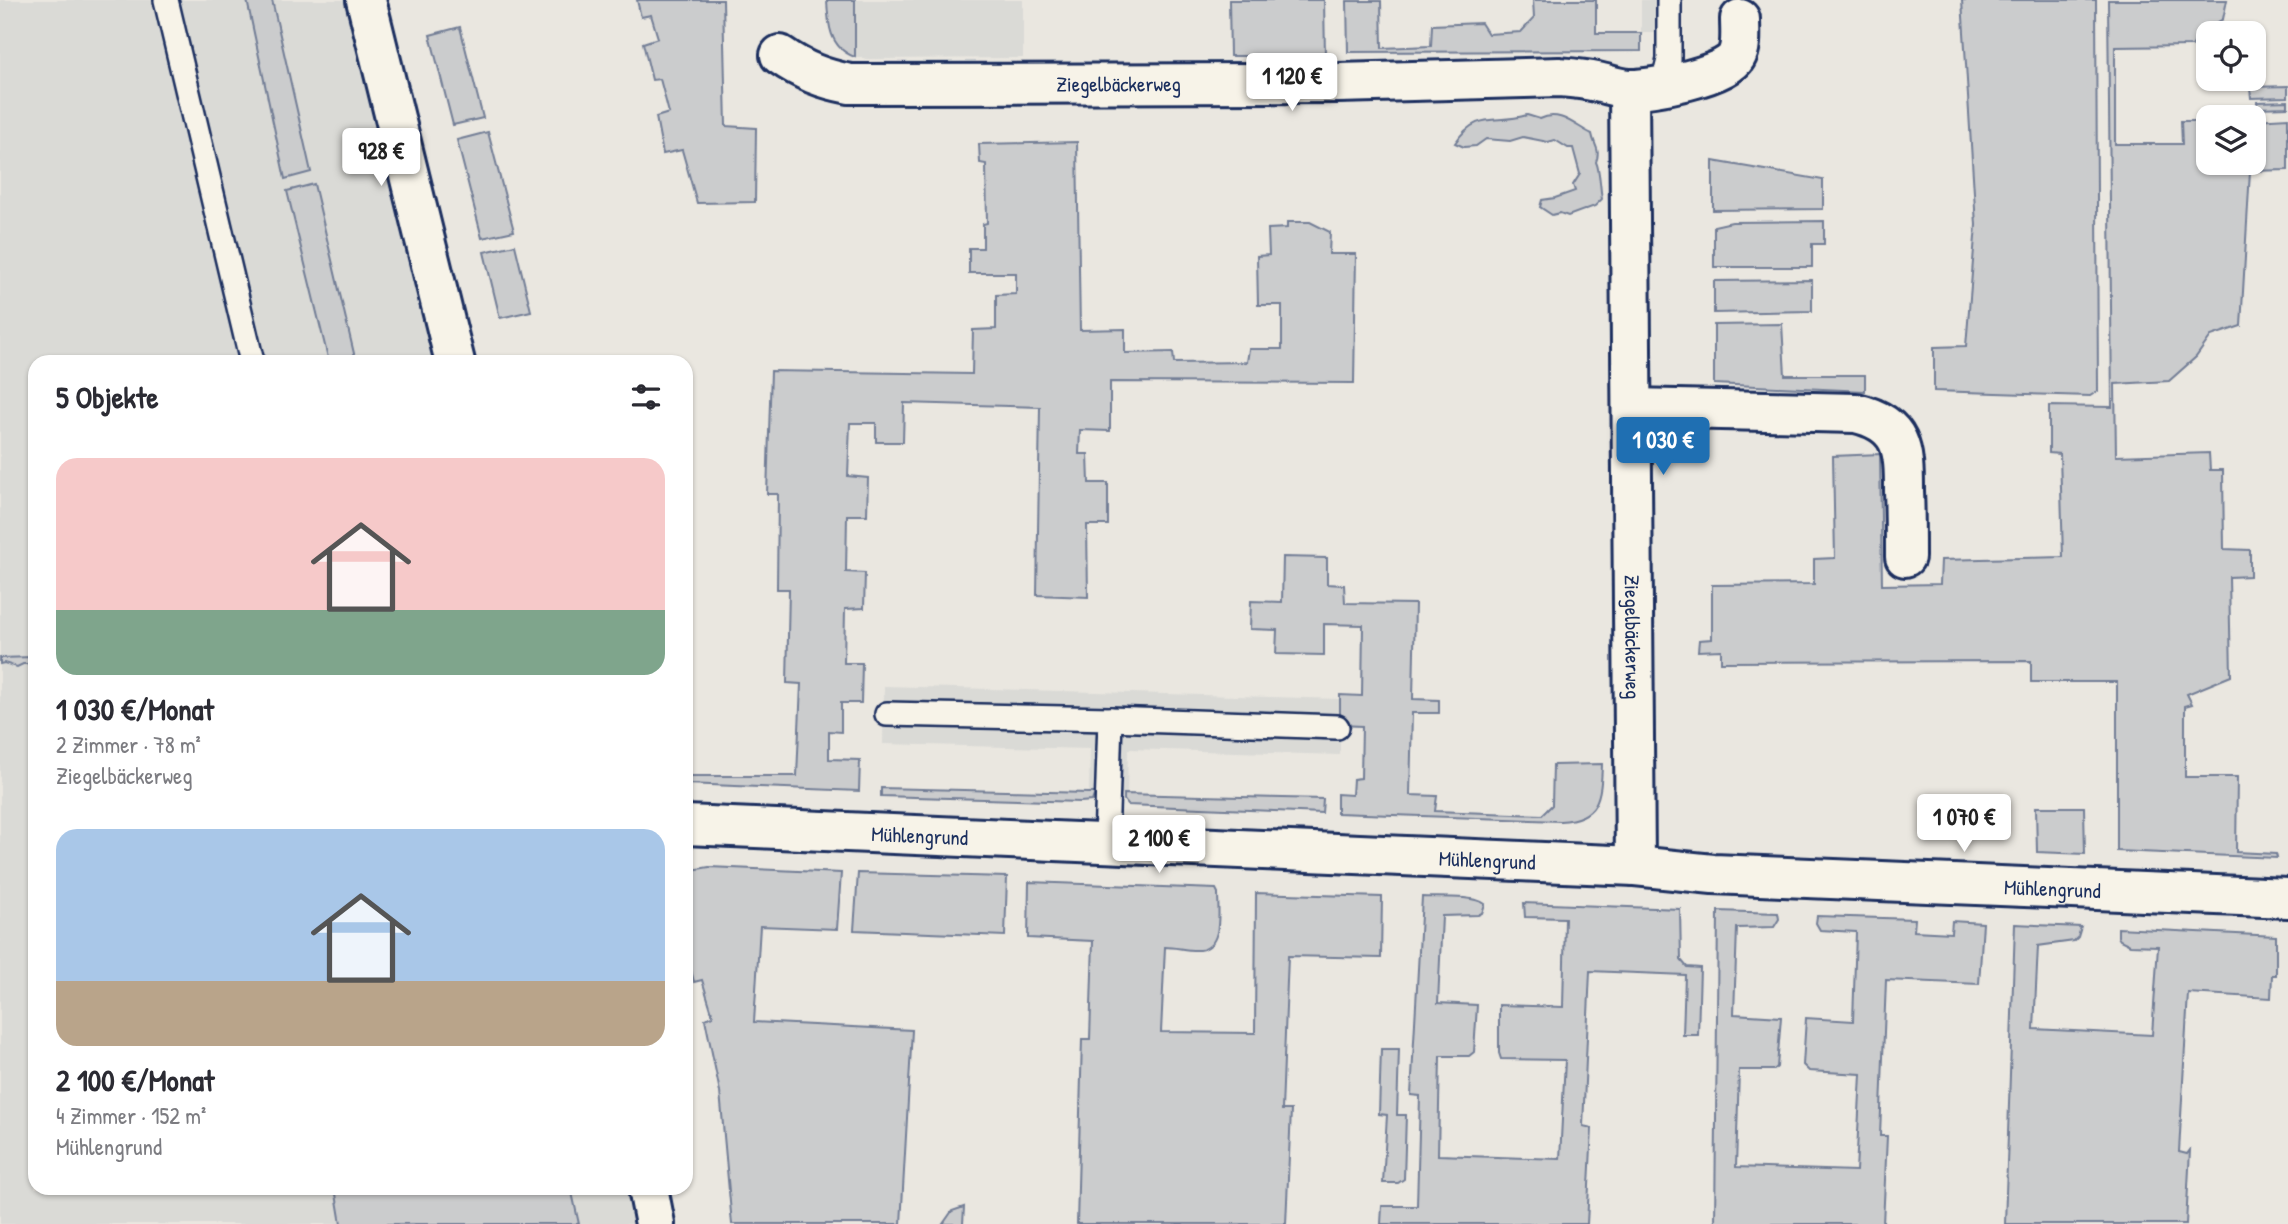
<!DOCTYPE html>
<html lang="de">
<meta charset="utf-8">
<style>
:root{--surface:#fff;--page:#f7f7f7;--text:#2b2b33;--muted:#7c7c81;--accent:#1f6fb2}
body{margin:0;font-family:"Patrick Hand",sans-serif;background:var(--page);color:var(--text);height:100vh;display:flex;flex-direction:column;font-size:26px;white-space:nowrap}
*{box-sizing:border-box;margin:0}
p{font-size:23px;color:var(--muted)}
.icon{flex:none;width:38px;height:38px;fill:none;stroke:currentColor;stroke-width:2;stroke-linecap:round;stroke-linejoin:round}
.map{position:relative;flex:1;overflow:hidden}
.details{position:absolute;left:28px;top:355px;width:665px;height:840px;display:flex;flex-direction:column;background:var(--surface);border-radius:21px;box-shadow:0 2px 5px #0004}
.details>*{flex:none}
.buttons{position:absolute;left:2196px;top:21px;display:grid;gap:14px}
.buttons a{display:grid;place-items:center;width:70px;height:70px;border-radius:14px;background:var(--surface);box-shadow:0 2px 5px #0004;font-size:35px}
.price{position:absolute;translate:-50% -60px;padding:0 16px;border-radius:7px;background:#fff;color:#222;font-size:23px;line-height:46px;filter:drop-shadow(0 2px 4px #0008)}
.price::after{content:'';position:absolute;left:50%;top:42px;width:21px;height:16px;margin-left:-10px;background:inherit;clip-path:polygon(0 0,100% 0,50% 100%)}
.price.active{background:var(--accent);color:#fff}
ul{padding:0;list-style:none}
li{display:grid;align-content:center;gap:14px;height:371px;padding:0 28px}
li span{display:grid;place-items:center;height:217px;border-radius:21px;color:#555}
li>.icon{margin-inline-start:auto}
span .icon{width:126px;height:126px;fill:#fffc;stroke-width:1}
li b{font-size:30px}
h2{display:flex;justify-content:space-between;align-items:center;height:84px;padding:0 28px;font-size:30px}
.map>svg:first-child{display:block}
</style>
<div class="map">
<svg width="2288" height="1224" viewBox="0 0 2288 1224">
<rect width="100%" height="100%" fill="#eae7e0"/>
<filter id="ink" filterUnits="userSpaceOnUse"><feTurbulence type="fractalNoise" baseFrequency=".0143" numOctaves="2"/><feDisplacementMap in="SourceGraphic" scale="14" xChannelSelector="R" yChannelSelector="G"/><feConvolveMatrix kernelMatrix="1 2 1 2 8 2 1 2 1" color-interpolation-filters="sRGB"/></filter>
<g filter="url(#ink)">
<!-- built -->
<g fill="#dadad6">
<polygon points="0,0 368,0 453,362 35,362 35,1188 648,1188 655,1224 0,1224"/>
<polygon points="855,0 1023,0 1023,58 868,59 855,57"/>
<rect x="1641" y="0" width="28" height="33"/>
<polygon points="884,686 1340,699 1340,755 1128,749 1127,794 1089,793 1090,749 883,744"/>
</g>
<!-- green -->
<g fill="#cbcccd" stroke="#737e96" stroke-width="2">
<polygon points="247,0 272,0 311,172 285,179"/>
<polygon points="637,0 723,0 726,126 756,128 755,202 697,203 682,150 663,154 656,117 669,113 660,79 652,80 643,43 658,38 651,15 641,17"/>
<path d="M827 0H855V57C829 48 828 23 827 0Z"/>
<polygon points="1229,0 1324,0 1325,56 1230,56"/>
<polygon points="1533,0 1596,0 1596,33 1641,33 1641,51 1348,52 1347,1 1381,1 1382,48 1431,46 1432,25 1481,23 1488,34 1521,32 1534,18"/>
<polygon points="1962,0 2096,0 2098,391 2090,396 1934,391 1934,347 1966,346 1976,225"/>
<polygon points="2108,0 2227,0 2223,19 2204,30 2192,46 2115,47 2115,144 2182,144 2181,121 2208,121 2208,163 2254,163 2254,120 2288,118 2288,170 2250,171 2241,326 2211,336 2196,357 2169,381 2115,384 2116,456 2209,453 2210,470 2223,470 2224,549 2250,550 2250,576 2229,577 2231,676 2187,694 2192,704 2185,706 2185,777 2237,777 2236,852 2276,854 2277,858 2117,851 2117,682 2031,682 2031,661 1721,662 1721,650 1698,651 1699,640 1712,639 1712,585 1814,584 1814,559 1835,558 1833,456 1880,454 1882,585 1940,584 1941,560 2063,557 2060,454 2049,453 2049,406 2112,407"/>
<polygon points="460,27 483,118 453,125 430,35"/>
<polygon points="2288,86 2288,97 2251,98 2250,87"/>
<polygon points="2288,101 2288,107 2257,108 2257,102"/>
<path d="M1527 115 1540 119C1560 109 1575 126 1592 134 1594 146 1601 149 1596 162 1600 170 1600 188 1602 199L1595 206 1568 216 1560 213 1552 215 1540 207 1542 200 1555 198 1575 191 1573 185 1580 174 1573 148H1568L1555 140 1548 142 1523 137 1510 141 1486 139 1476 146 1464 147 1455 143C1478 109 1496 125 1527 115Z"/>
<polygon points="488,132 514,231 482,238 457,140"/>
<polygon points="1077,142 1080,330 1125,329 1125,353 1173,352 1174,363 1247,362 1249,349 1282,349 1282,305 1258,305 1257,256 1269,255 1268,229 1287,228 1287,222 1310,222 1330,232 1329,254 1356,254 1354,383 1110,382 1110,431 1080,430 1079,454 1088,454 1089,483 1108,483 1108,525 1087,525 1088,597 1037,595 1040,407 904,403 903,442 876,442 876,423 850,423 848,476 868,478 867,515 847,515 846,572 865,573 864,608 845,609 844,663 862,663 861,703 841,703 841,732 829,731 829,759 860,760 859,791 686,784 686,776 797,776 801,684 787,683 789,589 777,589 778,494 767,494 771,371 972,374 973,330 996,329 996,295 1016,294 1016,273 969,273 969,248 983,248 983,224 987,223 986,164 980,163 979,144"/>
<polygon points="1713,161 1823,180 1823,209 1713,210"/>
<polygon points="314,184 356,362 329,362 287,191"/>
<polygon points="1824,221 1824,244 1812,244 1812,267 1714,267 1714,226 1732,222"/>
<polygon points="515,245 531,311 500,318 484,252"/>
<polygon points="1812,280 1812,311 1714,313 1714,281"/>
<polygon points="1782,324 1785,375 1865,375 1865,391 1714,384 1714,325"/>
<path d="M1283 557 1327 558V584L1344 585 1345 603 1415 604 1413 699 1439 700V713H1412L1410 795 1437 796 1435 811 1542 815 1552 805 1553 765 1602 764C1601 798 1599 819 1560 821L1337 813V794L1352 795 1353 779 1361 778 1362 726 1340 725V695L1362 696 1363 625 1324 624V655L1276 654 1277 630 1250 629 1251 601 1282 602Z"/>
<polygon points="33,657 35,660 28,664 23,664 17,667 4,663 0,664 0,658"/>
<polygon points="881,788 1089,793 1095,793 1092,801 1080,802 881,796"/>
<polygon points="1124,794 1323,799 1322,813 1128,805 1124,800"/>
<polygon points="2036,807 2084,807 2085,854 2037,852"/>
<polygon points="709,867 841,873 837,929 760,926 754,1022 912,1030 901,1224 732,1224 720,1092 705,1019 713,1016 702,980 694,982 686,950 686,871"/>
<polygon points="858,873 1007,877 1005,936 854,930"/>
<path d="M1029 882 1216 889 1218 893C1218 911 1224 948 1199 950 1188 951 1176 947 1165 947L1161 1032 1255 1033 1256 893 1382 897 1381 958 1288 956 1282 1110H1291L1286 1224H1077L1082 1039H1090L1093 941 1028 938Z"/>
<path d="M1422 897C1438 898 1473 895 1485 904L1482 913 1478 915 1442 916 1438 1003 1477 1005 1474 1052 1469 1056H1440L1438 1155 1560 1159 1565 1060 1501 1059 1499 1053V1005L1563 1007 1565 918 1525 917 1524 903 1680 909 1681 960 1687 967 1700 968 1698 1035H1683L1685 975 1590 971 1583 1126 1592 1128 1587 1224H1381L1382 1206H1417L1420 1096 1411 1095Z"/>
<polygon points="1718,911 1778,913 1779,919 1774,927 1737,928 1734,1014 1781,1017 1777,1067 1774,1070 1739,1070 1736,1167 1856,1171 1861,1074 1809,1071 1803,1065 1806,1018 1853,1021 1856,932 1820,930 1816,923 1817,916 1915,919 1914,931 1951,933 1952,921 1983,923 1979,984 1886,980 1880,1136 1887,1136 1883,1224 1715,1224"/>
<polygon points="2015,924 2081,927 2078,937 2074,941 2038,946 2034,1029 2152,1035 2158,946 2130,945 2120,940 2118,937 2118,928 2276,936 2276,975 2272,975 2271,998 2188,993 2179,1152 2187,1154 2190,1150 2186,1224 2005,1224"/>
<polygon points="1381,1049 1399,1049 1397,1115 1406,1115 1404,1179 1398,1183 1383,1183 1387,1115 1379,1114"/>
<polygon points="335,1188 571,1188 579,1224 341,1224"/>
<polygon points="964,1207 963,1224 943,1224 952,1211"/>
</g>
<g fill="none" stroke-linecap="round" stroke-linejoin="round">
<!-- service casing -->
<g stroke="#1b2f5e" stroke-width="28">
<g id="service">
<polyline points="166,0 252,362"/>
<polyline points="1663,84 1669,60 1669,0"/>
<polyline points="887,714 1110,719 1106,843"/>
<polyline points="1110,719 1337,727"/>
</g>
</g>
<!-- minor casing -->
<g stroke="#1b2f5e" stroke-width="44">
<g id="minor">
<path id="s1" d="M780 55C803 71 823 79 850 84L1338 83 1559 77C1571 78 1584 79 1597 82 1607 84 1618 88 1629 89 1650 90 1726 76 1736 57 1742 47 1740 31 1740 19"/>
<path id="s2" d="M1629 89 1635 866"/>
<path d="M1632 408 1856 413C1903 424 1904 450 1904 491 1905 513 1905 535 1905 557"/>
<path id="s3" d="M686 825 1635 866 1713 874 2288 898"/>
</g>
</g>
<!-- secondary casing -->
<g stroke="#1b2f5e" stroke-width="44">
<g id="secondary">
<polyline points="366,0 455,362"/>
<polyline points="648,1188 655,1224"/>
</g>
</g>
<!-- service -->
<use href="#service" stroke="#f7f3e8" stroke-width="23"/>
<!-- minor -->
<use href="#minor" stroke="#f7f3e8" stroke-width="38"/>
<!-- secondary -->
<use href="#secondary" stroke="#f7f3e8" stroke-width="38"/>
</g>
</g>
<g text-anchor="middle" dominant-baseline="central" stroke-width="7" stroke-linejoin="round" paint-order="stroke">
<!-- street labels -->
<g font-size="21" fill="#1b2f5e" stroke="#f7f3e8">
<text stroke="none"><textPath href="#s1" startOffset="345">Ziegelbäckerweg</textPath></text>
<text stroke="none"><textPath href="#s2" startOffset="548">Ziegelbäckerweg</textPath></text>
<text stroke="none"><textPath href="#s3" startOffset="234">Mühlengrund</textPath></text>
<text stroke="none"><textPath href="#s3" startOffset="802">Mühlengrund</textPath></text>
<text stroke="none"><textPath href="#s3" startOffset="1368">Mühlengrund</textPath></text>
</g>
</g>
</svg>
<div class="buttons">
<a><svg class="icon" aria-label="locate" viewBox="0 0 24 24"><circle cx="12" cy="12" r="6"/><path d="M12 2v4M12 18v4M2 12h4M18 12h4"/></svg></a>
<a><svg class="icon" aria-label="layers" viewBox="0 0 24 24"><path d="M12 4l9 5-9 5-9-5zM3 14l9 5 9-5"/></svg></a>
</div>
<b class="price" style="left:1292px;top:113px">1 120 €</b>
<b class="price" style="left:381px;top:188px">928 €</b>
<b class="price active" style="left:1663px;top:477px">1 030 €</b>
<b class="price" style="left:1964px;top:854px">1 070 €</b>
<b class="price" style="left:1159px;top:875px">2 100 €</b>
<section class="details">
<h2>5 Objekte<svg class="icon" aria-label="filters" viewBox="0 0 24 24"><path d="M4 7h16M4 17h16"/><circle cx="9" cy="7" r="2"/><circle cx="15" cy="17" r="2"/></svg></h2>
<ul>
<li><span style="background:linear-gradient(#f6c9c9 70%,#7fa58c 0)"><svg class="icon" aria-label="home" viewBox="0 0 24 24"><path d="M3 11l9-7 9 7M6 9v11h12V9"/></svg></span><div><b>1 030 €/Monat</b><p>2 Zimmer · 78 m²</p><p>Ziegelbäckerweg</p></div></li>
<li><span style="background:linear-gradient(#a9c7e8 70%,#b9a48a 0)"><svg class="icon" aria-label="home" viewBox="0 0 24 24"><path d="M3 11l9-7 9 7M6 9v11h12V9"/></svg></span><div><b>2 100 €/Monat</b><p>4 Zimmer · 152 m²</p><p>Mühlengrund</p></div></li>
</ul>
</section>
</div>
